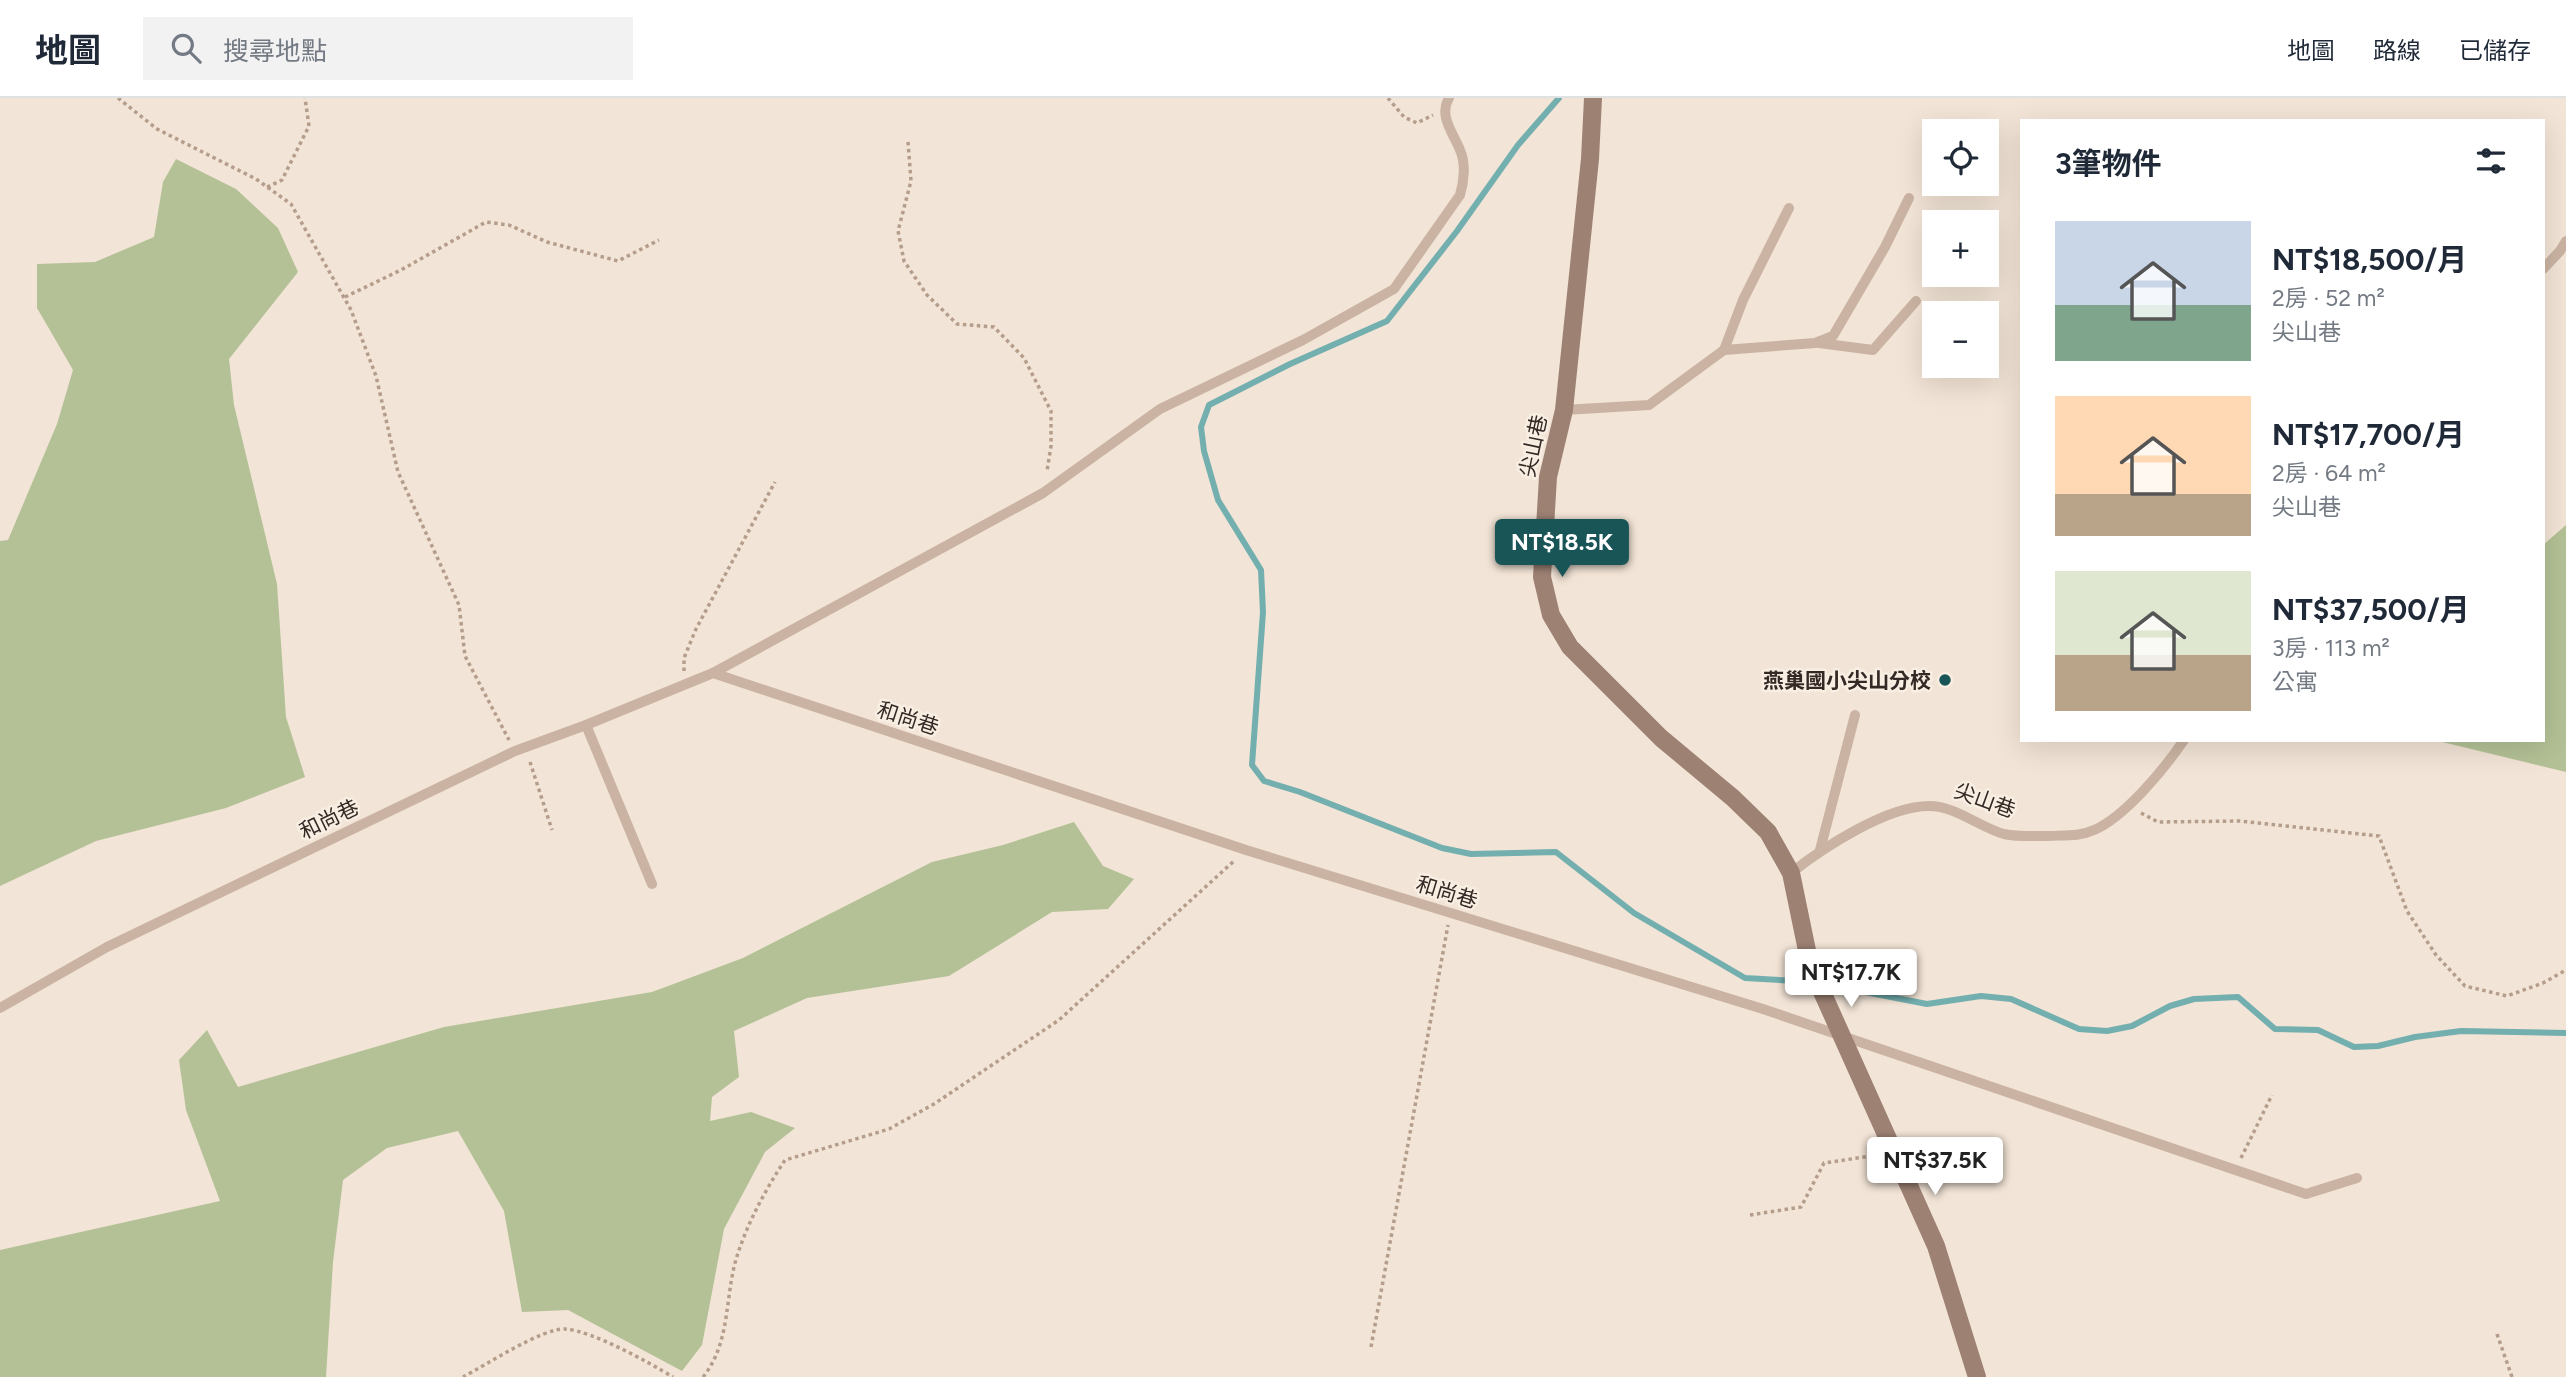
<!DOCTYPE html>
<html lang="zh-TW">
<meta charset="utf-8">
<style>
:root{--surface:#fff;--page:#f2f2f3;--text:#1f2937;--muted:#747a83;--line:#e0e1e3;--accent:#195456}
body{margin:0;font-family:Figtree,"Noto Sans TC",sans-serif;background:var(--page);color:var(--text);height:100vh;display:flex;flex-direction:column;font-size:26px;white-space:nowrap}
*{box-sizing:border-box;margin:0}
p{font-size:23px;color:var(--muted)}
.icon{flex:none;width:38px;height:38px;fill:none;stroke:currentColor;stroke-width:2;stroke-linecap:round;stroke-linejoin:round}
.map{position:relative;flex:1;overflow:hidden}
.drawer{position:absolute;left:2020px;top:21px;width:525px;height:623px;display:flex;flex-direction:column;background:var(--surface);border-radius:0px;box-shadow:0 7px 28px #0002}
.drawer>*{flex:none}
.fabs{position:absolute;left:1922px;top:21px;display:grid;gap:14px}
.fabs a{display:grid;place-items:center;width:77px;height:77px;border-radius:0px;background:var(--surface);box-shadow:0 7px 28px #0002;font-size:35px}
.price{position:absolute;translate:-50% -60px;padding:0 16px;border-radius:7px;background:#fff;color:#222;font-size:23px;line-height:46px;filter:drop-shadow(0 2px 4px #0008)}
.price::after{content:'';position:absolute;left:50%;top:42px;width:21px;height:16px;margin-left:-10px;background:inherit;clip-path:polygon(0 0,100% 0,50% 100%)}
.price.active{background:var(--accent);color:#fff}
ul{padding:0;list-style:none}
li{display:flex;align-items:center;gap:21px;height:175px;padding:0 35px}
li span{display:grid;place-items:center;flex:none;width:196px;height:140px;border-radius:0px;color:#555}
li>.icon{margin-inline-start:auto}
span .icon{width:84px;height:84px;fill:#fffc;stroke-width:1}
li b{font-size:30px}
h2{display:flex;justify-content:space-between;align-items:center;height:84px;padding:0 35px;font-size:30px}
header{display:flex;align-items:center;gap:42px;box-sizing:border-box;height:98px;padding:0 35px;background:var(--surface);border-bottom:2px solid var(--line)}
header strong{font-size:33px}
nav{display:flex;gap:38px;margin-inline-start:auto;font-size:24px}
.search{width:490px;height:63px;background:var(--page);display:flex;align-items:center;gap:18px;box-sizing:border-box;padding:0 24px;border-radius:0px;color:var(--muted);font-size:26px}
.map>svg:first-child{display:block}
</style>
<header>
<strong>地圖</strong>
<div class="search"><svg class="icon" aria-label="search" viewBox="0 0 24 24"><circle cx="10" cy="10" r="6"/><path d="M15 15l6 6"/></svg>搜尋地點</div>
<nav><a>地圖</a><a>路線</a><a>已儲存</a></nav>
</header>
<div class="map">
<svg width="2566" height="1279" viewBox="0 0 2566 1279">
<rect width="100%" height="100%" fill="#f2e4d6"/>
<!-- green -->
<g fill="#b4c196">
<polygon points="176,61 236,91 278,130 298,174 229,261 234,307 277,486 286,619 305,679 226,710 96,743 0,788 0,443 8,442 57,326 73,272 37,210 37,166 95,164 154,139 163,84"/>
<polygon points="2566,427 2566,674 2434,642 2543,642 2543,447"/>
<polygon points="1074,724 1103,768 1134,781 1108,811 1052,814 949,878 807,900 734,933 739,979 712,999 710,1023 751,1014 795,1030 765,1054 724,1131 702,1247 682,1273 568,1212 522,1214 504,1113 458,1033 387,1050 343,1082 333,1164 326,1279 0,1279 0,1152 220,1103 186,1012 179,962 207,932 238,989 444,929 652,894 743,860 932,764 1003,747"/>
</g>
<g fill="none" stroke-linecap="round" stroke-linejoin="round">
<!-- stream -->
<g stroke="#74afaf" stroke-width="6">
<polyline points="1559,0 1518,47 1457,133 1387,223 1290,266 1209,307 1201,329 1204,353 1218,402 1261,472 1263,514 1252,667 1264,683 1300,694 1442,750 1471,756 1556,754 1634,815 1745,880 1813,884"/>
<polyline points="1824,886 1927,906 1981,898 2011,901 2079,931 2107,933 2132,928 2170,908 2194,901 2238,899 2275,931 2318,932 2354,949 2378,948 2415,939 2461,933 2566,935"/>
</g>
<!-- path -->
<g stroke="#b59d8c" stroke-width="3.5" stroke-dasharray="3.5 3.5" stroke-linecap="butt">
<polyline points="118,0 157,31 256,81 291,106 351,212 376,278 398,374 459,507 465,558 509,642"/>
<polyline points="1388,0 1404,19 1417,25 1433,17"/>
<polyline points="908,44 911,83 898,133 904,163 927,197 957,226 994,229 1024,260 1051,313 1051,348 1047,373"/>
<polyline points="267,89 282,82 309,28 305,0"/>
<polyline points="345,199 401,172 486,124 509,127 547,144 618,163 659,142"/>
<polyline points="684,573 684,560 696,531 775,384"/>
<polyline points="530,664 552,732"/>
<polyline points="2141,715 2158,724 2240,723 2379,738 2407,813 2436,857 2465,888 2507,898 2543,885 2566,872"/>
<polyline points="2241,1060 2272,997"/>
<polyline points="1750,1117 1801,1109 1824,1065 1878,1057"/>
<polyline points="2497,1236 2512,1279"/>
<polyline points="1371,1249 1448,827"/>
<path d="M463 1279C486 1267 542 1230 565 1231 593 1233 648 1264 673 1279"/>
<path d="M703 1279C732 1243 724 1196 738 1155 749 1122 766 1091 785 1062L889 1031 934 1006 1059 922 1234 763"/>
</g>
<!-- lane -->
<g stroke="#cab3a2" stroke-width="10">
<polyline points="2543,171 2560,153 2566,143"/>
<polyline points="1819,245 1873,252 1916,203"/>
<polyline points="1724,252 1743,202 1789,110"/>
<polyline points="1564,312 1649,307 1724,252 1815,245 1833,238 1885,149 1909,100"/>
<path d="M713 575 1043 395 1160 311 1303 242 1394 191 1460 97C1464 84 1466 65 1460 52 1454 36 1438 18 1449 0"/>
<polyline points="586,627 652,786"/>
<polyline points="1820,752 1855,617"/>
<path d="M1791 775C1824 749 1887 708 1929 708 1956 708 1979 729 2004 736 2018 739 2032 738 2047 738 2063 737 2079 739 2094 732 2125 719 2165 670 2184 642"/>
<polyline points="0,910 107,849 515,653 586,627 713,575 1246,752 1763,911 2306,1096 2357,1080"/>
</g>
<!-- secondary -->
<polyline stroke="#9d8173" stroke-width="18" points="1593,0 1590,61 1564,312 1548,379 1542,479 1551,517 1570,549 1661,640 1733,700 1768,734 1791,775 1810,867 1936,1148 1977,1279"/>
</g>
<!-- markers -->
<circle fill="#195456" stroke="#f9eee2" stroke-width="2.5" cx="1945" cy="582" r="7"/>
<g text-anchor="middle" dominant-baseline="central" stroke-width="5" stroke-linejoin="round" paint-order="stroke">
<!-- street labels -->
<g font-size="21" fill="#342925" stroke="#f9eee2">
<text transform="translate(1533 348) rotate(-78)">尖山巷</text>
<text transform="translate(908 620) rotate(18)">和尚巷</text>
<text transform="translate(1985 702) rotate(20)">尖山巷</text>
<text transform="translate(329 721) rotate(-26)">和尚巷</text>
<text transform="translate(1447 794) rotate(17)">和尚巷</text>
</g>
<!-- poi labels -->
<g font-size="21" font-weight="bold" fill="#342925" stroke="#f9eee2" text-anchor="end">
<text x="1931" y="582">燕巢國小尖山分校</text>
</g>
</g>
</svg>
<div class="fabs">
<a><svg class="icon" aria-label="locate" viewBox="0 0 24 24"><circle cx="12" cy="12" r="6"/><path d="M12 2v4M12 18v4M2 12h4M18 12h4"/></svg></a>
<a>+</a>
<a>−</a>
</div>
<b class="price active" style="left:1562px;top:481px">NT$18.5K</b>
<b class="price" style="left:1851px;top:911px">NT$17.7K</b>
<b class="price" style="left:1935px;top:1099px">NT$37.5K</b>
<section class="drawer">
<h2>3筆物件<svg class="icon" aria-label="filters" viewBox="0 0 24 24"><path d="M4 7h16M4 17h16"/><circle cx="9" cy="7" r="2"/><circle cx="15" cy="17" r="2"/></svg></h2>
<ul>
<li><span style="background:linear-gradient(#c9d6e8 60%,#7fa58c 0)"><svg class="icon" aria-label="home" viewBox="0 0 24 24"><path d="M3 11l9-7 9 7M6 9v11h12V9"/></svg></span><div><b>NT$18,500/月</b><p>2房 · 52 m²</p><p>尖山巷</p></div></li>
<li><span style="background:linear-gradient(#ffd9b3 70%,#b9a48a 0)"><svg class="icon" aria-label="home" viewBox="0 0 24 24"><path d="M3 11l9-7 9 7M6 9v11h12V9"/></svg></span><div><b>NT$17,700/月</b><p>2房 · 64 m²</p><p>尖山巷</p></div></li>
<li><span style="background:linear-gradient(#dfe7d0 60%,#b9a48a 0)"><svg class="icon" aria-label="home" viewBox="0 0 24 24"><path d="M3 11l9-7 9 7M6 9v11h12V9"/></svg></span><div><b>NT$37,500/月</b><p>3房 · 113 m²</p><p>公寓</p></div></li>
</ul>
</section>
</div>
